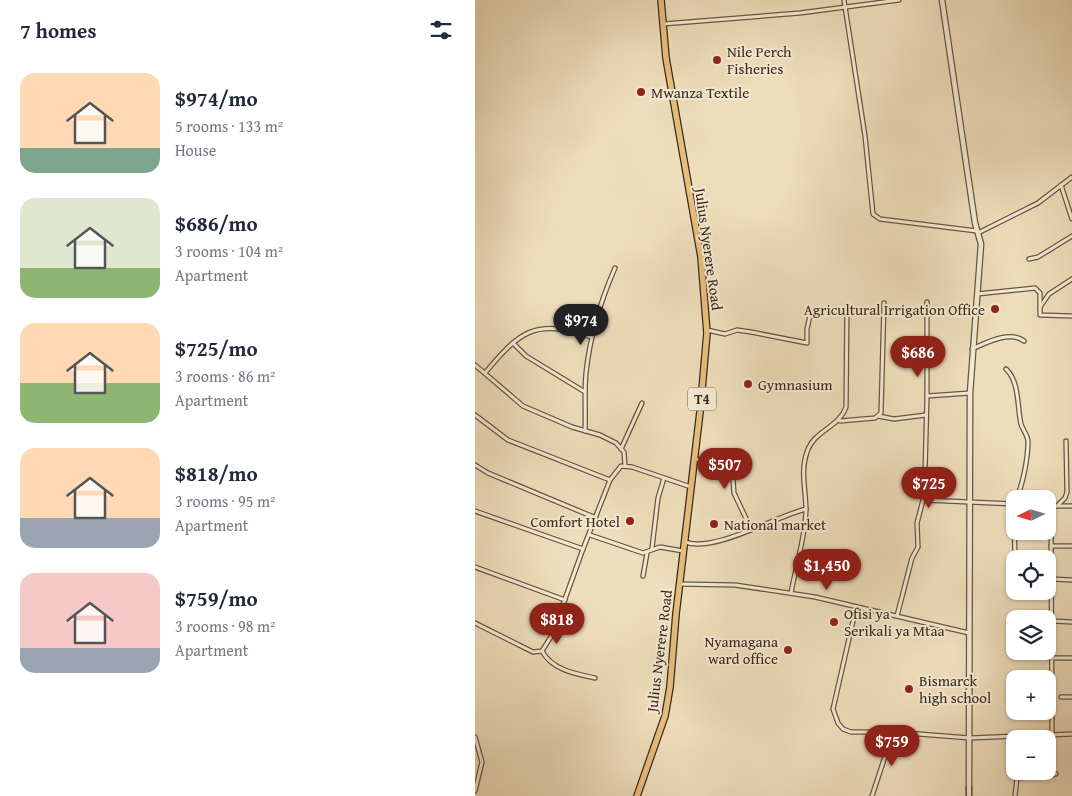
<!DOCTYPE html>
<meta charset="utf-8">
<style>
:root{--surface:#fff;--page:#f2f2f3;--text:#1f2937;--muted:#747a83;--accent:#8f2418}
body{margin:0;font-family:"Gentium Book Plus",serif;background:var(--page);color:var(--text);height:100vh;display:flex;flex-direction:column;font-size:19px;white-space:nowrap}
*{box-sizing:border-box;margin:0}
p{font-size:16px;color:var(--muted)}
.icon{flex:none;width:28px;height:28px;fill:none;stroke:currentColor;stroke-width:2;stroke-linecap:round;stroke-linejoin:round}
.map{position:relative;flex:1;overflow:hidden}
.drawer{display:flex;flex-direction:column;background:var(--surface);width:475px}
.drawer>*{flex:none}
.needle{width:32px;rotate:265deg}
.fabs{position:absolute;left:531px;top:490px;display:grid;gap:10px}
.fabs a{display:grid;place-items:center;width:50px;height:50px;border-radius:10px;background:var(--surface);box-shadow:0 1px 4px #0004;font-size:25px}
.price{position:absolute;translate:-50% -42px;padding:0 11px;border-radius:18px;background:var(--accent);color:#fff;font-size:16px;line-height:32px;filter:drop-shadow(0 1px 2px #0008)}
.price::after{content:'';position:absolute;left:50%;top:30px;width:15px;height:11px;margin-left:-8px;background:inherit;clip-path:polygon(0 0,100% 0,50% 100%)}
.price.selected{background:#222;color:#fff}
ul{padding:0;list-style:none}
li{display:flex;align-items:center;gap:15px;height:125px;padding:0 20px}
li span{display:grid;place-items:center;flex:none;width:140px;height:100px;border-radius:15px;color:#555}
li>.icon{margin-inline-start:auto}
span .icon{width:60px;height:60px;fill:#fffc;stroke-width:1}
li b{font-size:21px}
h2{display:flex;justify-content:space-between;align-items:center;height:60px;padding:0 20px;font-size:21px}
main{display:flex;flex:1;min-height:0}
.map>svg:first-child{display:block}
</style>
<main>
<section class="drawer">
<h2>7 homes<svg class="icon" aria-label="filters" viewBox="0 0 24 24"><path d="M4 7h16M4 17h16"/><circle cx="9" cy="7" r="2"/><circle cx="15" cy="17" r="2"/></svg></h2>
<ul>
<li><span style="background:linear-gradient(#ffd9b3 75%,#7fa58c 0)"><svg class="icon" aria-label="home" viewBox="0 0 24 24"><path d="M3 11l9-7 9 7M6 9v11h12V9"/></svg></span><div><b>$974/mo</b><p>5 rooms · 133 m²</p><p>House</p></div></li>
<li><span style="background:linear-gradient(#dfe7d0 70%,#8fb573 0)"><svg class="icon" aria-label="home" viewBox="0 0 24 24"><path d="M3 11l9-7 9 7M6 9v11h12V9"/></svg></span><div><b>$686/mo</b><p>3 rooms · 104 m²</p><p>Apartment</p></div></li>
<li><span style="background:linear-gradient(#ffd9b3 60%,#8fb573 0)"><svg class="icon" aria-label="home" viewBox="0 0 24 24"><path d="M3 11l9-7 9 7M6 9v11h12V9"/></svg></span><div><b>$725/mo</b><p>3 rooms · 86 m²</p><p>Apartment</p></div></li>
<li><span style="background:linear-gradient(#ffd9b3 70%,#9aa5b1 0)"><svg class="icon" aria-label="home" viewBox="0 0 24 24"><path d="M3 11l9-7 9 7M6 9v11h12V9"/></svg></span><div><b>$818/mo</b><p>3 rooms · 95 m²</p><p>Apartment</p></div></li>
<li><span style="background:linear-gradient(#f6c9c9 75%,#9aa5b1 0)"><svg class="icon" aria-label="home" viewBox="0 0 24 24"><path d="M3 11l9-7 9 7M6 9v11h12V9"/></svg></span><div><b>$759/mo</b><p>3 rooms · 98 m²</p><p>Apartment</p></div></li>
</ul>
</section>
<div class="map">
<svg width="597" height="796" viewBox="0 0 597 796">
<rect width="100%" height="100%" fill="#edb"/>
<filter id="stains"><feTurbulence type="fractalNoise" baseFrequency=".004" numOctaves="4"/><feColorMatrix values="0 0 0 0 .2 0 0 0 0 .09 0 0 0 0 .02 0 0 0 .5 -.17"/></filter>
<radialGradient id="worn" r=".72"><stop offset=".6" stop-color="#630" stop-opacity="0"/><stop offset="1" stop-color="#630" stop-opacity=".3"/></radialGradient>
<g fill="none" stroke-linecap="round" stroke-linejoin="round">
<!-- minor casing -->
<g stroke="#675641" stroke-width="5.5">
<g id="minor">
<polyline points="369,0 390,136 398,214 405,219 502,231"/>
<polyline points="188,24 325,13 424,0"/>
<polyline points="586,185 597,219"/>
<polyline points="503,233 563,203 597,177"/>
<polyline points="554,259 563,257 597,236"/>
<polyline points="502,294 560,288 565,293 565,315 597,316"/>
<polyline points="452,302 452,396 495,393"/>
<polyline points="565,307 574,294 597,279"/>
<polyline points="232,330 250,334 262,330 276,332 332,343 332,329 336,311"/>
<polyline points="38,343 51,356 110,392"/>
<path d="M497 349C511 343 534 330 549 341"/>
<polyline points="0,365 48,406 97,427 125,435 141,443 149,452 150,466"/>
<path d="M531 369C545 382 542 408 546 424 548 431 553 435 553 442 553 457 548 485 541 499"/>
<path d="M10 373C45 331 60 318 116 337"/>
<polyline points="0,415 33,440 135,480"/>
<polyline points="403,416 419,419 451,415"/>
<polyline points="365,421 400,418 406,413 409,303"/>
<path d="M110 431C111 412 109 392 111 373 115 336 125 302 140 268"/>
<polyline points="146,449 167,403"/>
<polyline points="220,459 257,467 259,493 276,529"/>
<polyline points="0,465 13,473 121,518"/>
<polyline points="448,500 540,504"/>
<polyline points="539,503 540,561"/>
<polyline points="572,506 597,506"/>
<polyline points="576,506 577,736"/>
<polyline points="582,506 590,498 592,492 591,441"/>
<polyline points="0,511 108,549 135,480 146,466 157,467 216,487"/>
<polyline points="115,535 168,553 185,547 208,551"/>
<path d="M210 542C239 553 301 516 331 509"/>
<polyline points="576,546 597,546"/>
<polyline points="177,548 183,498 189,478"/>
<polyline points="0,567 90,600"/>
<polyline points="168,576 172,553"/>
<polyline points="576,579 597,580"/>
<polyline points="204,584 260,585 340,597 494,633"/>
<path d="M316 593C321 565 330 539 331 510 331 490 325 472 332 452 339 430 364 428 371 407L372 305"/>
<polyline points="381,608 358,709 363,723 368,729 376,732 418,732 495,738 597,734"/>
<polyline points="422,616 437,558 443,547 442,523 448,500 450,473 452,396"/>
<polyline points="577,621 597,622"/>
<polyline points="0,623 58,652 67,651 77,635 108,549"/>
<path d="M67 651C77 670 101 674 120 678"/>
<polyline points="577,658 597,658"/>
<polyline points="586,697 597,697"/>
<polyline points="0,737 7,762 0,791"/>
<polyline points="397,796 418,732"/>
<polyline points="540,796 542,778 581,774"/>
</g>
</g>
<!-- tertiary casing -->
<g stroke="#675641" stroke-width="7">
<polyline id="tertiary" points="467,0 500,223 506,244 495,393 494,788"/>
</g>
<!-- secondary casing -->
<g stroke="#3a2918" stroke-width="7">
<polyline id="secondary" points="494,796 494,788"/>
</g>
<!-- trunk casing -->
<g stroke="#3a2918" stroke-width="8">
<polyline id="trunk" points="162,796 190,716 195,687 201,614 225,412 232,333 226,257 191,58 186,0"/>
</g>
<!-- minor -->
<use href="#minor" stroke="#f4e9d3" stroke-width="3"/>
<!-- tertiary -->
<use href="#tertiary" stroke="#f4e9d3" stroke-width="4.5"/>
<!-- secondary -->
<use href="#secondary" stroke="#f4e9d3" stroke-width="4.5"/>
<!-- trunk -->
<use href="#trunk" stroke="#e7be7e" stroke-width="5.5"/>
</g>
<!-- markers -->
<g fill="#8f2418" stroke="#f4e9d3" stroke-width="2">
<circle cx="242" cy="60" r="5"/>
<circle cx="166" cy="92" r="5"/>
<circle cx="520" cy="309" r="5"/>
<circle cx="273" cy="384" r="5"/>
<circle cx="155" cy="521" r="5"/>
<circle cx="239" cy="524" r="5"/>
<circle cx="359" cy="622" r="5"/>
<circle cx="313" cy="650" r="5"/>
<circle cx="434" cy="689" r="5"/>
</g>
<g text-anchor="middle" dominant-baseline="central" stroke-width="4" stroke-linejoin="round" paint-order="stroke">
<!-- shield labels -->
<rect fill="#f4e9d3" stroke="#726350" stroke-width="1" x="213" y="387.5" width="28" height="23" rx="4"/>
<g font-size="14" font-weight="bold" fill="#3a2918">
<text x="227" y="399">T4</text>
</g>
<!-- poi labels -->
<g font-size="15" fill="#3a2918" stroke="#f4e9d3" text-anchor="start">
<text x="252" y="51">Nile Perch<tspan x="252" dy="17">Fisheries</tspan></text>
<text x="176" y="92">Mwanza Textile</text>
<text x="510" y="309" text-anchor="end">Agricultural Irrigation Office</text>
<text x="283" y="384">Gymnasium</text>
<text x="145" y="521" text-anchor="end">Comfort Hotel</text>
<text x="249" y="524">National market</text>
<text x="369" y="613">Ofisi ya<tspan x="369" dy="17">Serikali ya Mtaa</tspan></text>
<text x="303" y="641" text-anchor="end">Nyamagana<tspan x="303" dy="17">ward office</tspan></text>
<text x="444" y="680">Bismarck<tspan x="444" dy="17">high school</tspan></text>
</g>
<!-- street labels -->
<g font-size="15" fill="#3a2918" stroke="#f4e9d3">
<text transform="translate(234 249) rotate(82)">Julius Nyerere Road</text>
<text transform="translate(184 651) rotate(-83)">Julius Nyerere Road</text>
</g>
</g>
<rect width="100%" height="100%" filter="url(#stains)"/>
<rect width="100%" height="100%" fill="url(#worn)"/>
</svg>
<div class="fabs">
<a><svg class="needle" viewBox="-14 -14 28 28"><path d="M0-13l5 13h-10z" fill="#e53935"/><path d="M0 13l5-13h-10z" fill="#747a83"/></svg></a>
<a><svg class="icon" aria-label="locate" viewBox="0 0 24 24"><circle cx="12" cy="12" r="6"/><path d="M12 2v4M12 18v4M2 12h4M18 12h4"/></svg></a>
<a><svg class="icon" aria-label="layers" viewBox="0 0 24 24"><path d="M12 4l9 5-9 5-9-5zM3 14l9 5 9-5"/></svg></a>
<a>+</a>
<a>−</a>
</div>
<b class="price selected" style="left:106px;top:346px">$974</b>
<b class="price" style="left:443px;top:378px">$686</b>
<b class="price" style="left:250px;top:490px">$507</b>
<b class="price" style="left:454px;top:509px">$725</b>
<b class="price" style="left:352px;top:591px">$1,450</b>
<b class="price" style="left:82px;top:645px">$818</b>
<b class="price" style="left:417px;top:767px">$759</b>
</div>
</main>
